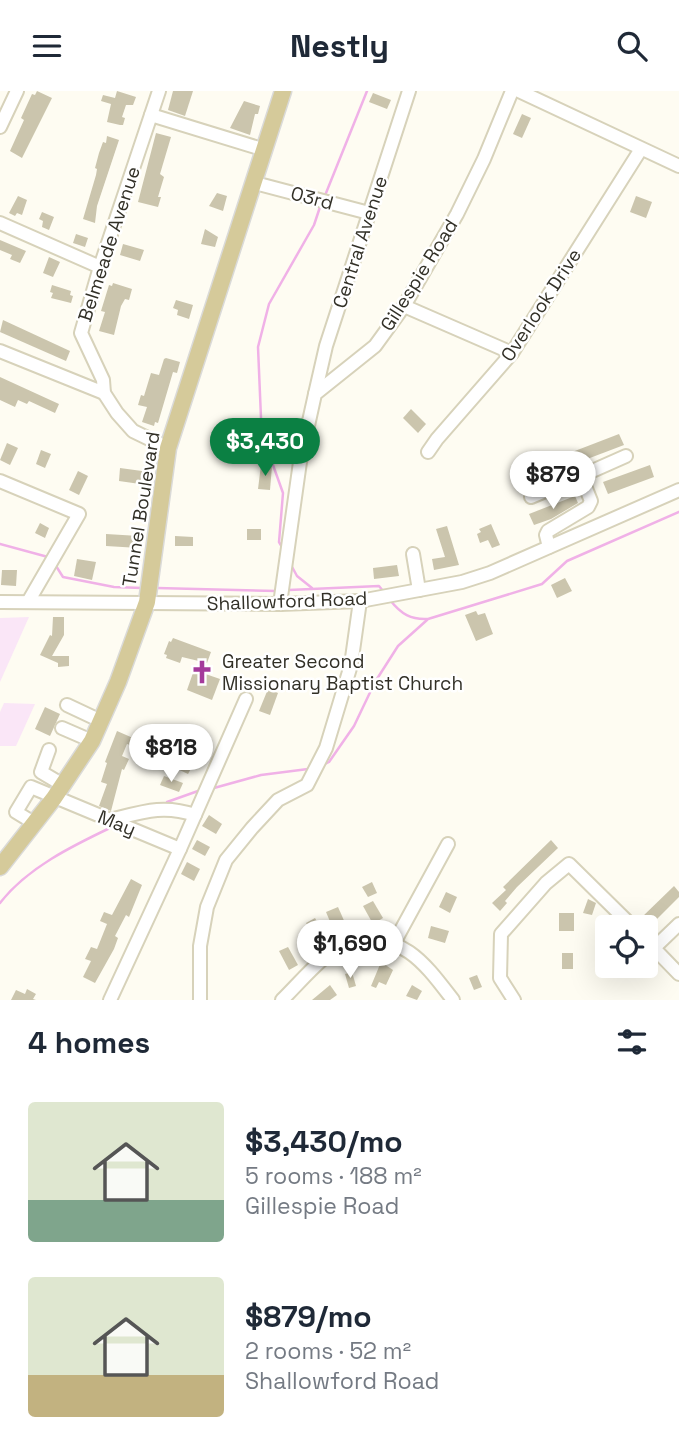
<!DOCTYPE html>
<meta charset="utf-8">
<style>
:root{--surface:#fff;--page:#f6f6f7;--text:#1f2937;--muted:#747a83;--accent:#0b8043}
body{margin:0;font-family:"Space Grotesk",sans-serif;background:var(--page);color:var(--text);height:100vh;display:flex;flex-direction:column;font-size:26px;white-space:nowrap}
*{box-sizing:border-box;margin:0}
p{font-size:23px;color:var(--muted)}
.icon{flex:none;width:38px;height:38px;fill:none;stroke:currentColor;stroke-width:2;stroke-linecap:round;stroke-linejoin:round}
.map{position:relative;height:909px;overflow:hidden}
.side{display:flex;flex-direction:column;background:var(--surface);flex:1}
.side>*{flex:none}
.fabs{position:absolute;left:595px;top:824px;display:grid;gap:14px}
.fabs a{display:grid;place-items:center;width:63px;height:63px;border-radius:7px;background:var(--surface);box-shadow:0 7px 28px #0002;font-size:35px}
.price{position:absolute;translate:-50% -60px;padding:0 16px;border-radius:24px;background:#fff;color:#222;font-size:23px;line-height:46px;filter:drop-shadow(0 2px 4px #0008)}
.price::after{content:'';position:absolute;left:50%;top:42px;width:21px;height:16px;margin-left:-10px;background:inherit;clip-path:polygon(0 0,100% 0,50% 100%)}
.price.current{background:var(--accent);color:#fff}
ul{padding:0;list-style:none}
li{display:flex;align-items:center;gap:21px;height:175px;padding:0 28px}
li span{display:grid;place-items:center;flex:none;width:196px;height:140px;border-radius:7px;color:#555}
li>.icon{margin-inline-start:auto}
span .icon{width:84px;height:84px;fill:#fffc;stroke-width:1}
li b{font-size:30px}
h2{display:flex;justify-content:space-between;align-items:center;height:84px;padding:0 28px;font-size:30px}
header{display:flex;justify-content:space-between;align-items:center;height:91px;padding:0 28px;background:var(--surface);font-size:32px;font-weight:700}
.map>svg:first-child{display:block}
</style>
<header><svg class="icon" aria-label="menu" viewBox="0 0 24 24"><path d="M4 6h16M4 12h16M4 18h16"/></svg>Nestly<svg class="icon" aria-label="search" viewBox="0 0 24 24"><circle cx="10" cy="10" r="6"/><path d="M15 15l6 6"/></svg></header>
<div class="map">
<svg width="679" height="909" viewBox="0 0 679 909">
<rect width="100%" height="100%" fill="#fefcf2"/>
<!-- green -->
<g fill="#fae6f7">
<polygon points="29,526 0,591 0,527"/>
<polygon points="4,612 35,613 16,655 0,655 0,621"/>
</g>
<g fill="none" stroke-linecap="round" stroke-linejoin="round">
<!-- stream -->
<g stroke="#f0b1e7" stroke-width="2.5">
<polyline points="324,107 367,0"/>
<polyline points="0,453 48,466"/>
<polyline points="282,456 279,451 283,402 268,360 261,327 258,256 269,213 314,134 321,113"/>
<polyline points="291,474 297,485 312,497"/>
<polyline points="56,475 63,486 114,496 142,497"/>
<polyline points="157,497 276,500"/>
<polyline points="289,499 379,495 383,500"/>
<path d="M390 509C401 523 411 529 428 528L542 493 567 470 679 421"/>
<polyline points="325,673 329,671 354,635 375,591 398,555 427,529"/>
<polyline points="214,697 261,684 308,678"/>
<polyline points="167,711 198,700"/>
<path d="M0 812C27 777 72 755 112 736"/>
</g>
</g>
<!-- building -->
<g fill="#cbc5ad">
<polygon points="37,0 52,7 22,67 10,60 24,29 21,27 32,3 35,4"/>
<polygon points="117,0 136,6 133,14 126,14 122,26 125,27 123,34 120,34 107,31 111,13 101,10 103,4 115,7"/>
<polygon points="173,0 193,0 185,25 168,19"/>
<polygon points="373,2 391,9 387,18 369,11"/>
<polygon points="244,10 260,15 258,23 255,23 250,44 230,37"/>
<polygon points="522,23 531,27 522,47 513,43"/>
<polygon points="156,42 171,46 160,83 164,86 158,106 161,106 158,116 138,111"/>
<polygon points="107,45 119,49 97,115 95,132 83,128 96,84 97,78 95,77 99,62 103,51 106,52"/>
<polygon points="217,102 227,105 223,120 209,115"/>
<polygon points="18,105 27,109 22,124 17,122 15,125 9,122"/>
<polygon points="636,105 652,111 646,127 630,121"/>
<polygon points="42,121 54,126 49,139 42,136 43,130 39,128"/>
<polygon points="205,138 218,146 215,156 201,153"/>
<polygon points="76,143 88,147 85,156 73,152"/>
<polygon points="0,149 26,160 20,172 10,168 12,164 0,159"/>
<polygon points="123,153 144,159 140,170 120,164"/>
<polygon points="49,166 60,171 53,186 43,182"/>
<polygon points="113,192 132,198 129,209 125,208 121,215 114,244 99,240 105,221 101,220 109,194 112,195"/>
<polygon points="52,194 71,200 70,204 73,205 71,212 51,207 53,202 50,201"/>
<polygon points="176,209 193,214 189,228 177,224 178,219 173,217"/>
<polygon points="3,229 70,260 66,270 0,241"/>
<polygon points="166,267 180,271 177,282 173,281 158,332 155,331 154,335 142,331 147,316 138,314 141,304 144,305 151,282 159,284 164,268"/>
<polygon points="0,286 59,313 55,322 29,310 27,313 18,309 15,316 0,309"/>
<polygon points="411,318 426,333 418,342 403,327"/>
<polygon points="619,343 624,354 532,389 528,378"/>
<polygon points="7,352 18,357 10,374 0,369"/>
<polygon points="41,359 51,363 45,377 36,373"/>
<polygon points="261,374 272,375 270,399 258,398"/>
<polygon points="650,374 654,386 608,403 603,391"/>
<polygon points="120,377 142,380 140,393 119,390"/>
<polygon points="78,380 88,385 79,404 69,399"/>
<polygon points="575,405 578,412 551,428 534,434 529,423"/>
<polygon points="40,432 49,437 45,447 35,442"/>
<polygon points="491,433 500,454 492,457 488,449 480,452 477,443 481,441 479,438"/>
<polygon points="447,435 459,474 434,479 432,468 445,466 436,438"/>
<rect x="247" y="438" width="14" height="11"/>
<polygon points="106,443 139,445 139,457 106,455"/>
<polygon points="175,445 193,446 193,455 175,455"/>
<polygon points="77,468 96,471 92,489 74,485"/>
<polygon points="397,474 399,485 374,488 373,477"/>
<polygon points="2,479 17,479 16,495 1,494"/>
<polygon points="565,487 572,500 557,507 551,494"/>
<polygon points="476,520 478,524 485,522 493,543 476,550 465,524"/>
<polygon points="53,526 64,526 64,544 52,565 69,565 69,575 58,576 58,572 40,564 50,544 52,545"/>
<polygon points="173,547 211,561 207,572 182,566 180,572 166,567 167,564 164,563 169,550 171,551"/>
<polygon points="194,579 220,588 212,609 187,599"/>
<polygon points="268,598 278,602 270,624 259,620"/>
<polygon points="45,616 60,623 50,645 35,638"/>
<polygon points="117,640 133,647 130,654 127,653 122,665 129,668 124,679 122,678 111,720 99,715 107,693 101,691 107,672 105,671"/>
<polygon points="173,662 194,672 188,683 167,673"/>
<polygon points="164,685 183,692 179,701 160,694"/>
<polygon points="209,724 222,733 216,743 202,735"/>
<polygon points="197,749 210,756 205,765 192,758"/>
<polygon points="551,749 558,757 517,796 505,810 507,812 500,820 492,812 506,799 503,796"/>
<polygon points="187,771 200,778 194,790 181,783"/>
<polygon points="131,788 142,794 129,826 126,824 115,845 118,847 114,858 95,892 83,886 91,870 85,868 91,856 97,858 107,833 100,830 104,821 112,824"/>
<polygon points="372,791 377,802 368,806 362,796"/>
<polygon points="674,795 679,801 679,806 649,836 640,828"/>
<polygon points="446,801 457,806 450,822 439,816"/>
<polygon points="588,808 596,812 592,824 583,822"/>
<polygon points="373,810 383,827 373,833 363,815"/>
<polygon points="338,816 346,834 334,840 326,821"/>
<rect x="559" y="822" width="15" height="18"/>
<polygon points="315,827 325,845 317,850 306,832"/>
<polygon points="431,835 449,840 445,852 428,847"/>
<polygon points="288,856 298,874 289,879 279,860"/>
<rect x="562" y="862" width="11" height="16"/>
<polygon points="381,871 393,879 386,894 379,891 376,897 371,895"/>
<polygon points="352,881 356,895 349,897 345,883"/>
<polygon points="477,884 482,896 474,899 469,887"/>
<polygon points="330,894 337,904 330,909 312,909"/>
<polygon points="412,894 422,900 417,909 406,905"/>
<polygon points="27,898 36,903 33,908 36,909 11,909 16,899 25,903"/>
</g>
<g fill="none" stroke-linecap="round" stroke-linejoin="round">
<!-- minor casing -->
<g stroke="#d7d2ba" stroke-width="16">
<g id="minor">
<polyline points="159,0 100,176 81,242 103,289 104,302 117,322 133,340 168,357"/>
<polyline points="519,0 679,75"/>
<polyline points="151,24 265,59"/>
<polyline points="0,36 17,0"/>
<polyline points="255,92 369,122"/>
<polyline points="0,132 100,176"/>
<polyline points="404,215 512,262"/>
<polyline points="0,260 104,302"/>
<polyline points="315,303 326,255 409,0"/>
<polyline points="428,361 437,348 512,262 641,58"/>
<polyline points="0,390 79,423 28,511"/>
<polyline points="531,406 581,385"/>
<polyline points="549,456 546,444 548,440 588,416 591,410 581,385 626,365"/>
<polyline points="413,463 419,499"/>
<polyline points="0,511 280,513 360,510 462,491 490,482 679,399"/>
<polyline points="280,513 300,371 315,303 375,255 404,215 457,123 484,68 512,0"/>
<polyline points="67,614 101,630"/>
<polyline points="62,637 92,650"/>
<polyline points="49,659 41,681 63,694"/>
<path d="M110 729C142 721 163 713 195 724"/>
<polyline points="34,732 16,721 31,696 180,758"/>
<polyline points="646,849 679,883"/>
<polyline points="394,852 448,753"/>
<polyline points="654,857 679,833"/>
<polyline points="110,909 180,758 246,608"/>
<polyline points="200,909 200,855 207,816 226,769 252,737 278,709 307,694 326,657 351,574 360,510"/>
<path d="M282 909C296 895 309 880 324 867 332 861 343 856 353 853 402 839 426 874 453 909"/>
<polyline points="514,909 500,887 501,843 546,792 569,773 633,836"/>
</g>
</g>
<!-- major casing -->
<g stroke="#dadad8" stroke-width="19">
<polyline id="major" points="0,776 54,707 92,650 118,591 147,511 168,357 283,0"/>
</g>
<!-- minor -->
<use href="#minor" stroke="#fff" stroke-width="12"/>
<!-- major -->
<use href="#major" stroke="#d5ca9a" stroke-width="16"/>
</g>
<!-- icons -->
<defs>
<g id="church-bare" transform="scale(1.89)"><path d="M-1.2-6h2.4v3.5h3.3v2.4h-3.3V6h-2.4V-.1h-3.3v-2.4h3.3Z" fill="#a43a9b" stroke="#fff" stroke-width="2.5" paint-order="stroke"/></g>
</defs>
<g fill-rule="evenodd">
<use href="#church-bare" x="202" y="581"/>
</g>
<g text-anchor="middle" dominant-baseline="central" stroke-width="5" stroke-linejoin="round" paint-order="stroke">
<!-- street labels -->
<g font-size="19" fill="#323027" stroke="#fff">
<text transform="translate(312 107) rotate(15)">O3rd</text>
<text transform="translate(360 151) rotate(-72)">Central Avenue</text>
<text transform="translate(109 153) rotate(-72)">Belmeade Avenue</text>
<text transform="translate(419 184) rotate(-58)">Gillespie Road</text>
<text transform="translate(541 214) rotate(-57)">Overlook Drive</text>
<text transform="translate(141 418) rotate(-81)">Tunnel Boulevard</text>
<text transform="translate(287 510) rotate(-2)">Shallowford Road</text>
<text transform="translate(117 732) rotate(22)">May</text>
</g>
<!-- poi labels -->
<g font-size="19" fill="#323027" stroke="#fff" text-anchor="start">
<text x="222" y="570">Greater Second<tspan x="222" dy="22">Missionary Baptist Church</tspan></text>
</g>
</g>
</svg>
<div class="fabs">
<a><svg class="icon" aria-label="locate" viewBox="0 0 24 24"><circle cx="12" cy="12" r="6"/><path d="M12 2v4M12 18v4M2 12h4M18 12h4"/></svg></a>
</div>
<b class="price current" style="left:265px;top:387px">$3,430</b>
<b class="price" style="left:553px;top:420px">$879</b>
<b class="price" style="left:171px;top:693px">$818</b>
<b class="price" style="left:350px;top:889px">$1,690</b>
</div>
<section class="side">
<h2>4 homes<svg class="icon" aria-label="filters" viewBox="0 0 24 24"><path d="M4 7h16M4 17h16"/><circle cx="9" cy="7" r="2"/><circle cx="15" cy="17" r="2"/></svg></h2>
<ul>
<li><span style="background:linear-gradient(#dfe7d0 70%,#7fa58c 0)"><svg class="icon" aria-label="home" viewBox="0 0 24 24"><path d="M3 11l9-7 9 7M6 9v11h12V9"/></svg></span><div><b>$3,430/mo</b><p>5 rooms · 188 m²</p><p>Gillespie Road</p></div></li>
<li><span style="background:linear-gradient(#dfe7d0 70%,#c2b280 0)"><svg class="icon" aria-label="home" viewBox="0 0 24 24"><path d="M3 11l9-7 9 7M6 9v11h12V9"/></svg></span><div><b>$879/mo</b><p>2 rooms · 52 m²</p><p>Shallowford Road</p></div></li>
</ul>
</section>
